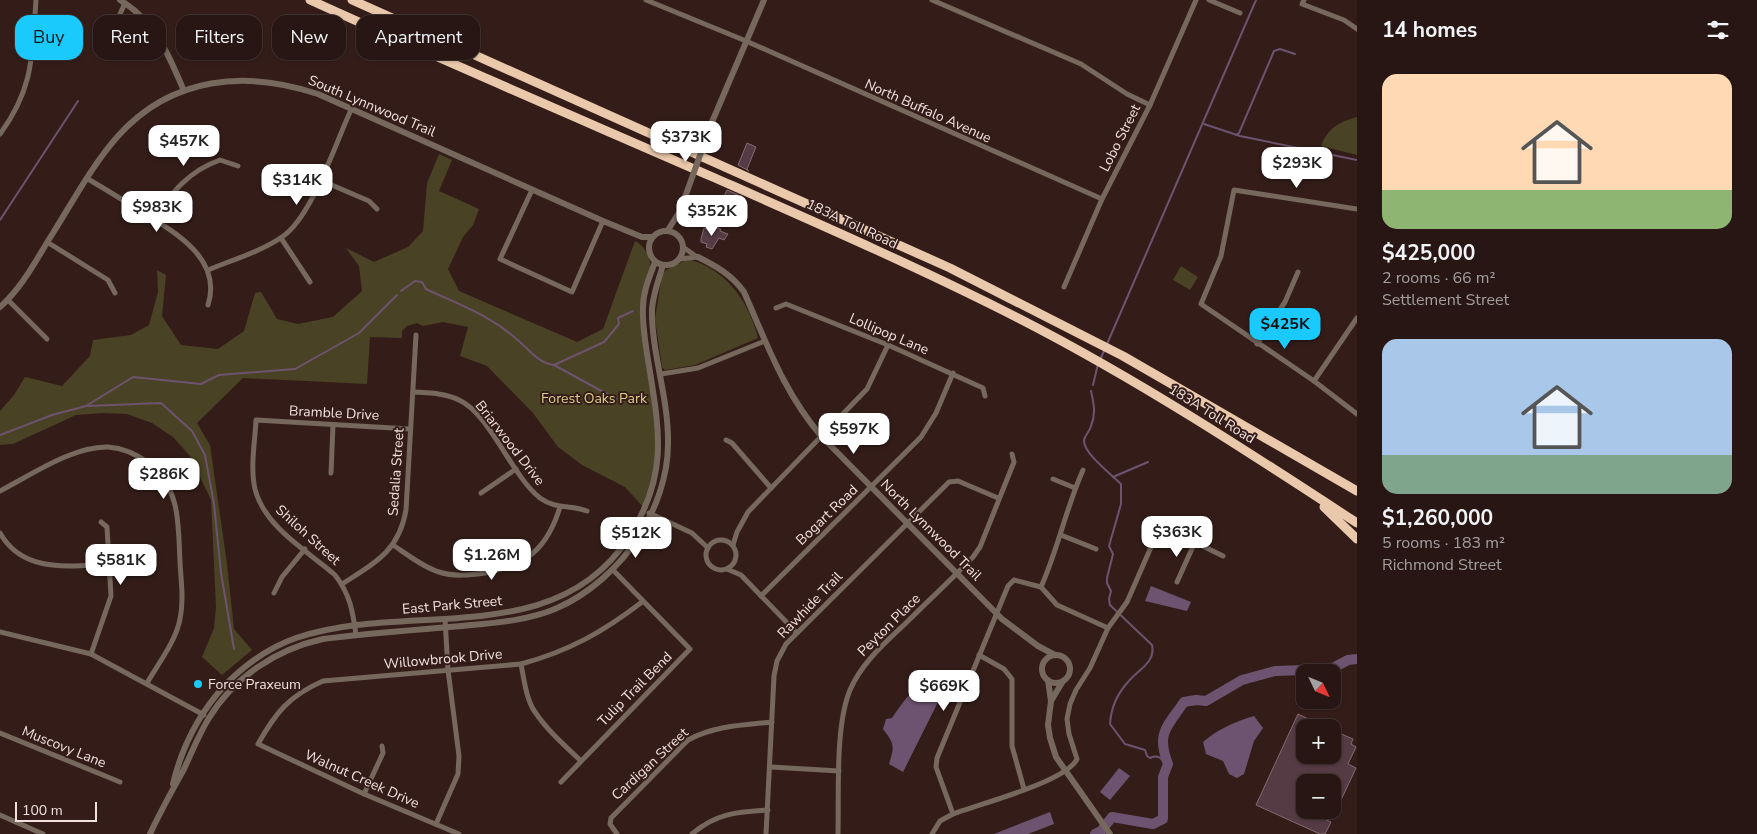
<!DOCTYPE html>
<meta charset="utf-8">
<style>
:root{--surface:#271613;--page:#332321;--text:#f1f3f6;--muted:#a49fa0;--line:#433533;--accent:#1bcafc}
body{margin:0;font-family:"Nunito Sans",sans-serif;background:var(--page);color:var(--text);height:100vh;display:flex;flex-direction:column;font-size:19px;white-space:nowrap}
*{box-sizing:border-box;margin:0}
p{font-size:16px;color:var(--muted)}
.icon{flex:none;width:28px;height:28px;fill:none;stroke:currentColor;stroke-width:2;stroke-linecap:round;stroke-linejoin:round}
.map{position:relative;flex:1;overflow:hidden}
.sheet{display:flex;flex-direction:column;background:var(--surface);width:400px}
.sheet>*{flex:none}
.guide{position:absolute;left:15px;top:15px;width:475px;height:45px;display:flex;gap:10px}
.needle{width:32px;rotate:133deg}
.controls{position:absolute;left:1296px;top:664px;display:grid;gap:10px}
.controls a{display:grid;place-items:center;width:45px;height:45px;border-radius:10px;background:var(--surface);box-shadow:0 1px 4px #0004,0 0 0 1px var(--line);font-size:25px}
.scale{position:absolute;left:15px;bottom:12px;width:82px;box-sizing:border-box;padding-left:5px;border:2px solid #f1e0dd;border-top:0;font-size:14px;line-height:18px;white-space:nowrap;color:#f1e0dd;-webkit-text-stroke:4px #341d19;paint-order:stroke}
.price{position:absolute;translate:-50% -42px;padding:0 11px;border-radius:10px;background:#fff;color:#222;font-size:16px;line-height:32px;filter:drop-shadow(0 1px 2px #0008)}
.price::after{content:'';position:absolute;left:50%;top:30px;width:15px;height:11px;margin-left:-8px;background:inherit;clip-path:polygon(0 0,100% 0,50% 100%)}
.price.active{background:var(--accent);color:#111}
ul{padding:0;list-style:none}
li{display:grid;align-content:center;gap:10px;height:265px;padding:0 25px}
li span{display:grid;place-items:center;height:155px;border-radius:15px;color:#555}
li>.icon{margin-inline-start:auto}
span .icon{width:90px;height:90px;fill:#fffc;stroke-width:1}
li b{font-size:21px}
h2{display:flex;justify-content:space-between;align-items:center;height:60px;padding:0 25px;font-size:21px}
.tag{padding:0 18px;border-radius:15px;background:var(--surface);box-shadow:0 1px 4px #0004,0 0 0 1px var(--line);font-size:18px;line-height:45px}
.tag.active{background:var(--accent);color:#111}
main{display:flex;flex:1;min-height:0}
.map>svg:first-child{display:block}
</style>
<main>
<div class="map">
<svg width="1357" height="834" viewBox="0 0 1357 834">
<rect width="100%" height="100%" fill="#341d19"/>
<!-- green -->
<g fill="#4a4224">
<path d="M1357 117V155L1321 146C1328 128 1339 122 1357 117Z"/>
<path d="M439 154 452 160 439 191 479 209 473 225 463 237 448 269 459 291 577 342 603 329 635 241C643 245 648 253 650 262 653 273 642 287 643 299 645 369 671 438 643 507L625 487 582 465 558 447 533 413 487 366 460 356 468 327 443 322 423 326 417 323 407 326 402 331V338L370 337 367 384 243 378 197 423 210 445 227 564 234 629 252 650 222 675 202 657 214 628 216 607 211 500 190 456 173 437 152 423 127 414 102 413 76 415 13 444 0 445V411L14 395 25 377 62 386 90 356 93 340 131 335 149 325 158 292 157 270 166 275 162 316 181 345 218 349 244 331 255 293 261 292 277 319 298 324 333 317 362 291 359 266 346 248 374 262 408 247 423 231 427 183Z"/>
<path d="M688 259C726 269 749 302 758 338L695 365 665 370 662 367 655 319 662 275 666 270Z"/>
<polygon points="1181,266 1198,277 1190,290 1173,280"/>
</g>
<!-- water -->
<g fill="#6d536f">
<polygon points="1151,586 1191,602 1187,611 1145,601"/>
<path d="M933 679 943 681 945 684 944 690 903 772 889 764C895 746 894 743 883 729L886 719 892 718C903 702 913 686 933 679Z"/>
<path d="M1254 716 1263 728 1254 741 1244 774 1237 778 1229 774 1223 761 1206 754 1203 742C1218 729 1234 722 1254 716Z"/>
<polygon points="1119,768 1130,776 1110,800 1100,792"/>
<polygon points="1050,812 1054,824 1028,834 994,834"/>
</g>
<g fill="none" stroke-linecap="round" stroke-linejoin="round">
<!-- stream -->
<g stroke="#6d536f" stroke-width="2">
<polyline points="1204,124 1240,136 1357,160"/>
<polyline points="1236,135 1239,133 1274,51 1280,49 1295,54"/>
<polyline points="0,220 78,101"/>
<path d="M401 291 415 281 422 282 426 289C462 306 490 315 520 342 531 352 539 363 554 365L616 399"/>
<polyline points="1107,344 1256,0"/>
<polyline points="1100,360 1104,351"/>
<polyline points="554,365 604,342 619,324 618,318 633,311"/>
<polyline points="1093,385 1098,364"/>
<path d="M1091 391C1094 404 1096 414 1091 426 1090 431 1085 435 1084 440 1083 453 1112 475 1121 484V504L1109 546 1113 554 1107 578V583L1111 591 1109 599 1110 605 1152 645C1156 663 1137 670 1128 682 1117 694 1111 708 1110 724L1125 744 1145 750 1147 756 1150 758C1160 754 1161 759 1167 766"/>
<polyline points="87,406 161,403 192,431 205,455 214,504 221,573 234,649"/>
<polyline points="0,435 52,415 86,406 133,377 201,384 219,375 295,369 359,333 397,295"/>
<polyline points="1113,477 1148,462"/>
</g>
<!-- river -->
<path stroke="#6d536f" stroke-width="10" d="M1095 834 1101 831 1112 817 1153 824 1163 819V777L1168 764C1156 733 1167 727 1184 702L1196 700 1206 701 1242 680 1275 671 1331 669 1348 660 1357 659"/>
</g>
<!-- building -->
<g fill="#553b44" stroke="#866a73">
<polygon points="747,143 756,147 747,169 749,171 738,165"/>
<polygon points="727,190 738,195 736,196 732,202 720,227 716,225 720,217 715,215"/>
<polygon points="710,226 721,229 720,231 728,234 724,240 719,238 712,249 706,247 707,244 701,242 701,239 704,228 708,230"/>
<polygon points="1298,714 1327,728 1305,728 1305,755 1332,755 1332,730 1353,739 1351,744 1356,747 1348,764 1356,768 1341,800 1332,797 1332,782 1305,782 1305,810 1325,810 1322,818 1331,822 1325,834 1320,834 1256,805"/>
</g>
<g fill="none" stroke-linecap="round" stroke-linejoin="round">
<!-- minor -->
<g stroke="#76685d" stroke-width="5">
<polyline points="646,0 746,41 1102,199"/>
<polyline points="932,0 1081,64 1127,94 1150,105"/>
<polyline points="1209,0 1240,13"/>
<polyline points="1304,0 1302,4 1344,20 1357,29"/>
<polyline points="106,45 125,3"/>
<path d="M0 134C34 88 32 55 36 0"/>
<path d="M88 179C105 189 123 200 140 211 173 231 223 258 208 305"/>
<polyline points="320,180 369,201 377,209"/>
<polyline points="532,190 500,259 572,292 603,221"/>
<polyline points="1357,209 1234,190 1221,256 1201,304 1314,381 1357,414"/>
<path d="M153 219C172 193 188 171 220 160L238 166"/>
<polyline points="281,238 310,282"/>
<polyline points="47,242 108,280 115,293"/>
<polyline points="683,247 697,257"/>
<polyline points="679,259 698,257"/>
<path d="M208 270C232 260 260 252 282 237 312 217 335 144 351 110"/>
<polyline points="1064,287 1102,199 1150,105 1196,0"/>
<polyline points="8,300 47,339"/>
<polyline points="776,308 786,304 888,345 983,388 985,396"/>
<polyline points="1257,344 1285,302 1298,272"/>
<polyline points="661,374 698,368 765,341"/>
<polyline points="1314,381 1357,318"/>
<path d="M414 392C429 393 445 393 459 400 490 414 511 475 540 498 555 509 571 505 587 511"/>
<polyline points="726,440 732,443 771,488"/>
<polyline points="331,473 333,425"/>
<polyline points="1053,479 1075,488"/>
<path d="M0 491C31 475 73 446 108 447 124 448 138 455 150 464 181 491 178 524 180 562 181 581 184 600 180 619 176 641 158 664 147 683"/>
<polyline points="481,493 516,469"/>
<polyline points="649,513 692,533 708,548"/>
<path d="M0 533C23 574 70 566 109 564"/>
<polyline points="1061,535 1096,549"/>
<circle cx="721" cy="555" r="15"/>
<path d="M393 545C408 555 423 567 439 572 454 577 470 575 485 573 527 565 547 549 560 507"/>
<polyline points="733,545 737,532 748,512 867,389 888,345"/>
<polyline points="727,569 741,575 796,632"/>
<polyline points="1177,582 1195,542"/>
<path d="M342 584C375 563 399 551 406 510L416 335"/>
<path d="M1041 587C1058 549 1066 508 1083 470"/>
<polyline points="274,593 282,577 305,549"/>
<polyline points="761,596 921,437 936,413 953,373"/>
<polyline points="0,632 91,654 204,715"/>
<path d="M356 635C353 612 350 594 335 575 308 551 265 528 255 489 250 467 255 442 256 420L410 429"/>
<polyline points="91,654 111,596 107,527 101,522"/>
<polyline points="979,655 1004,669 1012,679 1012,746 1024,789"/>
<path d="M521 664C524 679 526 699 535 712 547 730 564 745 580 760"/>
<polyline points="0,733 120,782"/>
<polyline points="771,767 839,771"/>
<polyline points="561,782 690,649 612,569"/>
<polyline points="364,794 383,753 382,746"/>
<polyline points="953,814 936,767 937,758 1008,586 1014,580 1041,587 1057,605 1108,628"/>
<polyline points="0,815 43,834"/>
<polyline points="436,824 458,774 459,756 448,670 445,619"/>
<path d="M459 834 364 794 258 744C276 712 289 696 323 681L521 664C569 651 603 632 642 602"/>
<path d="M617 834 610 824 611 818 688 740C714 726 742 725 772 722"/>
<path d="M692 834C716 813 737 812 768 810"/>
<polyline points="766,834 774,676 777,661 786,644 949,482 958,481 998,498"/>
<path d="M838 834C839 794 835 726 850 690 862 662 886 642 908 621 930 599 952 579 973 557L980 547 1014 462 1012 454"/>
<path d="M932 834 940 821 953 814C979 804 1066 782 1077 759L1069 734 1067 719 1070 704 1076 690 1090 668 1108 628 1127 602 1155 538 1159 533 1172 531 1223 556"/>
</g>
<!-- tertiary -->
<g stroke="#76685d" stroke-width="6">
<path d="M120 0C155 21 169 55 184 91"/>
<polyline points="712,122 764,0"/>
<polyline points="668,230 680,211"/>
<circle cx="666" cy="248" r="17"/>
<path d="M698 257C716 266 732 275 744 292 767 344 784 393 822 437L1002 619 1038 646 1055 655"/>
<path d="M0 307C23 287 37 258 53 233 73 201 93 164 118 136 172 76 246 70 318 94L603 221 642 237H652"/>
<circle cx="1056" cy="669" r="14"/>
<polyline points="1048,680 1051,701 1048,725 1050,738 1056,757 1110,834"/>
<polyline points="1051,701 1063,681"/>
<path d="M173 784C182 746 200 712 226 684 246 664 270 647 296 638 406 600 555 652 629 537 668 476 660 433 649 366 646 347 642 326 643 307 643 291 650 276 655 262"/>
<path d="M150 834C160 812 172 791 184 769 192 752 199 734 209 718 234 677 277 649 323 639 369 633 416 630 462 626 493 623 526 621 555 609 588 595 620 567 639 536 656 509 668 476 668 444 669 398 651 352 652 309 653 294 659 279 663 265"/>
</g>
<!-- motorway -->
<g stroke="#e9c8ab" stroke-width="9">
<path d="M310 0C444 61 580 119 715 178 817 223 920 268 1020 319 1137 379 1247 451 1357 523"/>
<polyline points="352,0 950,268 1123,356 1357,491"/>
<polyline points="1324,507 1357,539"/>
</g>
<!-- tertiary-bridge -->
<polyline stroke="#76685d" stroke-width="6" points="680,211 712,122"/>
</g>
<!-- markers -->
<circle fill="#1bcafc" stroke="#341d19" stroke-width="2" cx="198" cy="684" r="5"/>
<g text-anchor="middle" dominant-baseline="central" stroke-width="4" stroke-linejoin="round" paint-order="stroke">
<!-- street labels -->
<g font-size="14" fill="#f1e0dd" stroke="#341d19">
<text transform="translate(372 106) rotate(23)">South Lynnwood Trail</text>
<text transform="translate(928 111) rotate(24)">North Buffalo Avenue</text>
<text transform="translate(1120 138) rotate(-63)">Lobo Street</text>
<text transform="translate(852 224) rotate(25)">183A Toll Road</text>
<text transform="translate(889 334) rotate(23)">Lollipop Lane</text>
<text transform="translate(334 413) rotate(3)">Bramble Drive</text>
<text transform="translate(1212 414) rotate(32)">183A Toll Road</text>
<text transform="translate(510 443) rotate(52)">Briarwood Drive</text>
<text transform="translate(396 472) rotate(-86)">Sedalia Street</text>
<text transform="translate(827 515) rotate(-44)">Bogart Road</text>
<text transform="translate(931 530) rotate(45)">North Lynnwood Trail</text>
<text transform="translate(308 535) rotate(42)">Shiloh Street</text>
<text transform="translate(452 605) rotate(-5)">East Park Street</text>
<text transform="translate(810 605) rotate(-46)">Rawhide Trail</text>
<text transform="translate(889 625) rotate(-45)">Peyton Place</text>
<text transform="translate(443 659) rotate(-5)">Willowbrook Drive</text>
<text transform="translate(635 689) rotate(-45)">Tulip Trail Bend</text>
<text transform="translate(64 747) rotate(22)">Muscovy Lane</text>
<text transform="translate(650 764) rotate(-43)">Cardigan Street</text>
<text transform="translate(362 779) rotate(24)">Walnut Creek Drive</text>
</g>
<!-- park labels -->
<g font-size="14" fill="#dccd8d" stroke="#341d19">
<text x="594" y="398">Forest Oaks Park</text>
</g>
<!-- poi labels -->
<g font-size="14" fill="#f1e0dd" stroke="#341d19" text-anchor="start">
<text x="208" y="684">Force Praxeum</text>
</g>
</g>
</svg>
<div class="controls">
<a><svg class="needle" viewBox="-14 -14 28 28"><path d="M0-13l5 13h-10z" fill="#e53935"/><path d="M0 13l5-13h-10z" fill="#a49fa0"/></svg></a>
<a>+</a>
<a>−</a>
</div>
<div class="scale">100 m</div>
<b class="price" style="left:686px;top:163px">$373K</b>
<b class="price" style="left:184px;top:167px">$457K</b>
<b class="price" style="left:1297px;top:189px">$293K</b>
<b class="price" style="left:297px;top:206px">$314K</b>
<b class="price" style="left:157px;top:233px">$983K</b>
<b class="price" style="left:712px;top:237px">$352K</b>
<b class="price active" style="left:1285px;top:350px">$425K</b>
<b class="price" style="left:854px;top:455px">$597K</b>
<b class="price" style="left:164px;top:500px">$286K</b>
<b class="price" style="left:1177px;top:558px">$363K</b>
<b class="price" style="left:636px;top:559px">$512K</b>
<b class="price" style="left:492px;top:581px">$1.26M</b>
<b class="price" style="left:121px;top:586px">$581K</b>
<b class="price" style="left:944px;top:712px">$669K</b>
<div class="guide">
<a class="tag active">Buy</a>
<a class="tag">Rent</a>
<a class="tag">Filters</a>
<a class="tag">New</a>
<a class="tag">Apartment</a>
</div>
</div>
<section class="sheet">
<h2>14 homes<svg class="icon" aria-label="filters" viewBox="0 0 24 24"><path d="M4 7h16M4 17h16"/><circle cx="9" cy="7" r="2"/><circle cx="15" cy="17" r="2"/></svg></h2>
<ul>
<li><span style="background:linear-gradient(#ffd9b3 75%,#8fb573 0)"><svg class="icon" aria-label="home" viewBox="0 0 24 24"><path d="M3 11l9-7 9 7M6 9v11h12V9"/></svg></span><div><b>$425,000</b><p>2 rooms · 66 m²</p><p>Settlement Street</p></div></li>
<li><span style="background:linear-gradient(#a9c7e8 75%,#7fa58c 0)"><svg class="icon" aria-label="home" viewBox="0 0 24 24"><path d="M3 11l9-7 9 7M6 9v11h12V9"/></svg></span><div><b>$1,260,000</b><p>5 rooms · 183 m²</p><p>Richmond Street</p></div></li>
</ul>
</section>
</main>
